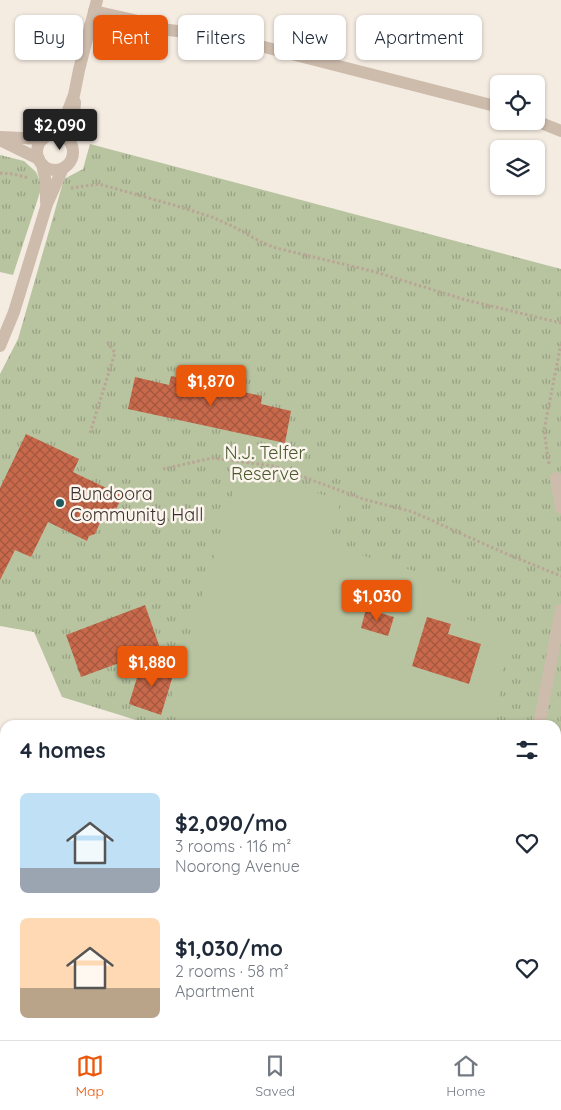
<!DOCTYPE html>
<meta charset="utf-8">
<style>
:root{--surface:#fff;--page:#f6f6f7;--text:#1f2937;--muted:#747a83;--line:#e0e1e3;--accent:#ea580c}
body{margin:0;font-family:Quicksand,sans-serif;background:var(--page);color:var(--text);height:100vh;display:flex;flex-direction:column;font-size:19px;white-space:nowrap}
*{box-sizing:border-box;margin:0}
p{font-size:16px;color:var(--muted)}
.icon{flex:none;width:28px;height:28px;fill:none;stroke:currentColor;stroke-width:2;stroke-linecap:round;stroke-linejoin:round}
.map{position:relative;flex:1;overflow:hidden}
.side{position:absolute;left:0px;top:720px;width:561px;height:320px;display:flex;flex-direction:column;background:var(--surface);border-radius:15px 15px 0 0;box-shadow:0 1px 4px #0004}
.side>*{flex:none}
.banner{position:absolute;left:15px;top:15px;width:531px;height:45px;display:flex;gap:10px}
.fabs{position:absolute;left:490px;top:75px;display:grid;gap:10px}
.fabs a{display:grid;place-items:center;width:55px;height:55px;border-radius:8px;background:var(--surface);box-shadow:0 1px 4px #0004;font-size:25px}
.price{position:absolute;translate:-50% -42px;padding:0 11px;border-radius:5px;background:var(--accent);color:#fff;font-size:16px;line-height:32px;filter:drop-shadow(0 1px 2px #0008)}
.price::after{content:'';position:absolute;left:50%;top:30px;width:15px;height:11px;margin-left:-8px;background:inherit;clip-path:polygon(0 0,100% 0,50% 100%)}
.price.current{background:#222;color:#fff}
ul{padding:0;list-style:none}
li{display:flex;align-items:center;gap:15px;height:125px;padding:0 20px}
li span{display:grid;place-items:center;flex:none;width:140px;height:100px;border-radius:8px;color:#555}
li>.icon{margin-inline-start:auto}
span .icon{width:60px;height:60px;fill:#fffc;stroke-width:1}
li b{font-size:21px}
h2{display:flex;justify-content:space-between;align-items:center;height:60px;padding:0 20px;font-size:21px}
.pill{padding:0 18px;border-radius:8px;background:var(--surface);box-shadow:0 1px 4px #0004;font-size:18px;line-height:45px}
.pill.current{background:var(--accent);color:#fff}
.menu{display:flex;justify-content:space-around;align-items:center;height:70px;border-top:1px solid var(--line);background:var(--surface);font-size:14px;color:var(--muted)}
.menu a{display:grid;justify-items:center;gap:2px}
.menu .current{color:var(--accent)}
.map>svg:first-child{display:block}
</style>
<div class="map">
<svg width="561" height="1040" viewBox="0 0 561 1040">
<defs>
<pattern id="park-tufts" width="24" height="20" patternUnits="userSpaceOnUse" patternTransform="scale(1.25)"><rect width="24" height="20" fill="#b8c4a0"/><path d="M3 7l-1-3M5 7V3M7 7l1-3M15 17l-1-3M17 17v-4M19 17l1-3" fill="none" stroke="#97a083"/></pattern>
<pattern id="building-cross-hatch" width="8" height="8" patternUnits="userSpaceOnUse" patternTransform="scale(1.25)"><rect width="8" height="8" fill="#c8694b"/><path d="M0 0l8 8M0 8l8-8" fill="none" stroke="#a4573f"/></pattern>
</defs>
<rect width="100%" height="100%" fill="#f4ebe1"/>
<!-- park -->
<g fill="url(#park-tufts)">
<polygon points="90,144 561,269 561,849 556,848 556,725 152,725 62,697 34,632 0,626 0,374 18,339 64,179 83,169"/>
<polygon points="0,155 24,161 36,172 42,186 13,275 0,272"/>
</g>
<!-- pitch -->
<polygon fill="#b8c4a0" points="240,471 341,500 328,545 467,587 459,617 513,634 496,691 500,693 490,725 214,725 167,711"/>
<!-- building -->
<g fill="url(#building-cross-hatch)">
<polygon points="171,376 262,396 261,404 291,411 285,443 128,409 135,377 169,385"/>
<polygon points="26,434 79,459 73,472 123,496 116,509 104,514 95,534 89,536 87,541 48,522 31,557 15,550 0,580 0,488"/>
<polygon points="145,605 160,648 81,677 66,635"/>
<polygon points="366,609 394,617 388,636 361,628"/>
<polygon points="427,617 451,624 448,634 481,644 469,684 412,666"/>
<polygon points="142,661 174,672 161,715 129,704"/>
</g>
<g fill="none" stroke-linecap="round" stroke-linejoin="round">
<!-- path -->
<g stroke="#b9a596" stroke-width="3" stroke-dasharray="2.5 2.5" stroke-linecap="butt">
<polyline points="0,173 13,174 29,178"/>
<polyline points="71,188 99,184 177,206 212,217 234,227 261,242 276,248 372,271 466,300 561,323"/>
<polyline points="90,433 115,353 106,340"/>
<polyline points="549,464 544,430 561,344"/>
<polyline points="163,469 212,458 274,466 363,499 413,512 502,552 561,576"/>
</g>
<!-- minor -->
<g stroke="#cdbbac" stroke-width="12">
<polyline points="94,11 134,20 148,26"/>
<polyline points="90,26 132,29 153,28 225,37 499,107"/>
<polyline points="536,121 561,131"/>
<polyline points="52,134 61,124 67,113 74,95 79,70 97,0"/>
<circle cx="55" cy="152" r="18"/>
<polyline points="0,137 43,139"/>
<polyline points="0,140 39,159"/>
<path d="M70 141C70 127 75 117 75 102"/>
<polyline points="42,164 46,183 46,202"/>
<polyline points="0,346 14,312 47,204 63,168"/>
<polyline points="556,478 561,508"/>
<polyline points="539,725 561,610"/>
<polyline points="0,823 5,824"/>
<polyline points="556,989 561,990"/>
<polyline points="407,1040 408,1035"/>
</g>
</g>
<!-- markers -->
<circle fill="#1f5a5e" stroke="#fbf5ee" stroke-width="2" cx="60" cy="503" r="5"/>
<g text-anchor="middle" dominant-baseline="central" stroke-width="5" stroke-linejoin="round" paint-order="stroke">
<!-- park labels -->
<g font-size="18" fill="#4a5a2e" stroke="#fbf5ee">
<text x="265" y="452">N.J. Telfer<tspan x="265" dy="21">Reserve</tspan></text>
</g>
<!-- poi labels -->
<g font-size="18" fill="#3b302b" stroke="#fbf5ee" text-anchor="start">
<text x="70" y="493">Bundoora<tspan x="70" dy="21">Community Hall</tspan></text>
</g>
</g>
</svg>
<div class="fabs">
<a><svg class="icon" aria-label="locate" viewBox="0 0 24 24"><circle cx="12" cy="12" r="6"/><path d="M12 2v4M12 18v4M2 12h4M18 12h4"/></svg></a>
<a><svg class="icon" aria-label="layers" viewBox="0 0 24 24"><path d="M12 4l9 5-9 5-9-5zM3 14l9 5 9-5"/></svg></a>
</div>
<b class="price current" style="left:60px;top:151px">$2,090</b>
<b class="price" style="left:211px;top:407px">$1,870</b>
<b class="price" style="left:377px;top:622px">$1,030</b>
<b class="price" style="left:152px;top:688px">$1,880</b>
<div class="banner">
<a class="pill">Buy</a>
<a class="pill current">Rent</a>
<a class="pill">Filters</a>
<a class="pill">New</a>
<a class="pill">Apartment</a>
</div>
<section class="side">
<h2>4 homes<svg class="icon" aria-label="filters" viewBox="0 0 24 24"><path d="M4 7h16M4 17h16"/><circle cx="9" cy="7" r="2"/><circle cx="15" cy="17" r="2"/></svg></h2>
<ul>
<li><span style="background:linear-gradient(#bfe0f5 75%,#9aa5b1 0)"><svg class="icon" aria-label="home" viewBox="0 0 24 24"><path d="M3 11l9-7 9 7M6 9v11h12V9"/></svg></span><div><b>$2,090/mo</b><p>3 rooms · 116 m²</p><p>Noorong Avenue</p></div><svg class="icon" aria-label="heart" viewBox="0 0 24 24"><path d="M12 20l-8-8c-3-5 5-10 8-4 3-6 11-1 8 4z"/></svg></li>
<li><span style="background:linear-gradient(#ffd9b3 70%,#b9a48a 0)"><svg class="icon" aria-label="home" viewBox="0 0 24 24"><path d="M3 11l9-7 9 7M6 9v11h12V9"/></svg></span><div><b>$1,030/mo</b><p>2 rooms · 58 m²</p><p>Apartment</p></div><svg class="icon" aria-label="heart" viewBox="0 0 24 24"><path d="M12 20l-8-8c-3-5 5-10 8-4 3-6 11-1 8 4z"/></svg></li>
</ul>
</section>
</div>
<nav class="menu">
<a class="current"><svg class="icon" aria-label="map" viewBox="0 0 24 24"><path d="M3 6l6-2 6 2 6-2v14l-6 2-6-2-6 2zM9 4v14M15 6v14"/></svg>Map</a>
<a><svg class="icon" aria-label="saved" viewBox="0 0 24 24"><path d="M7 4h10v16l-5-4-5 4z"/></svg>Saved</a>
<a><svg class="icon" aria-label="home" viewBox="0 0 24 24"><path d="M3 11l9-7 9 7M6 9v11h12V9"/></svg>Home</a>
</nav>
